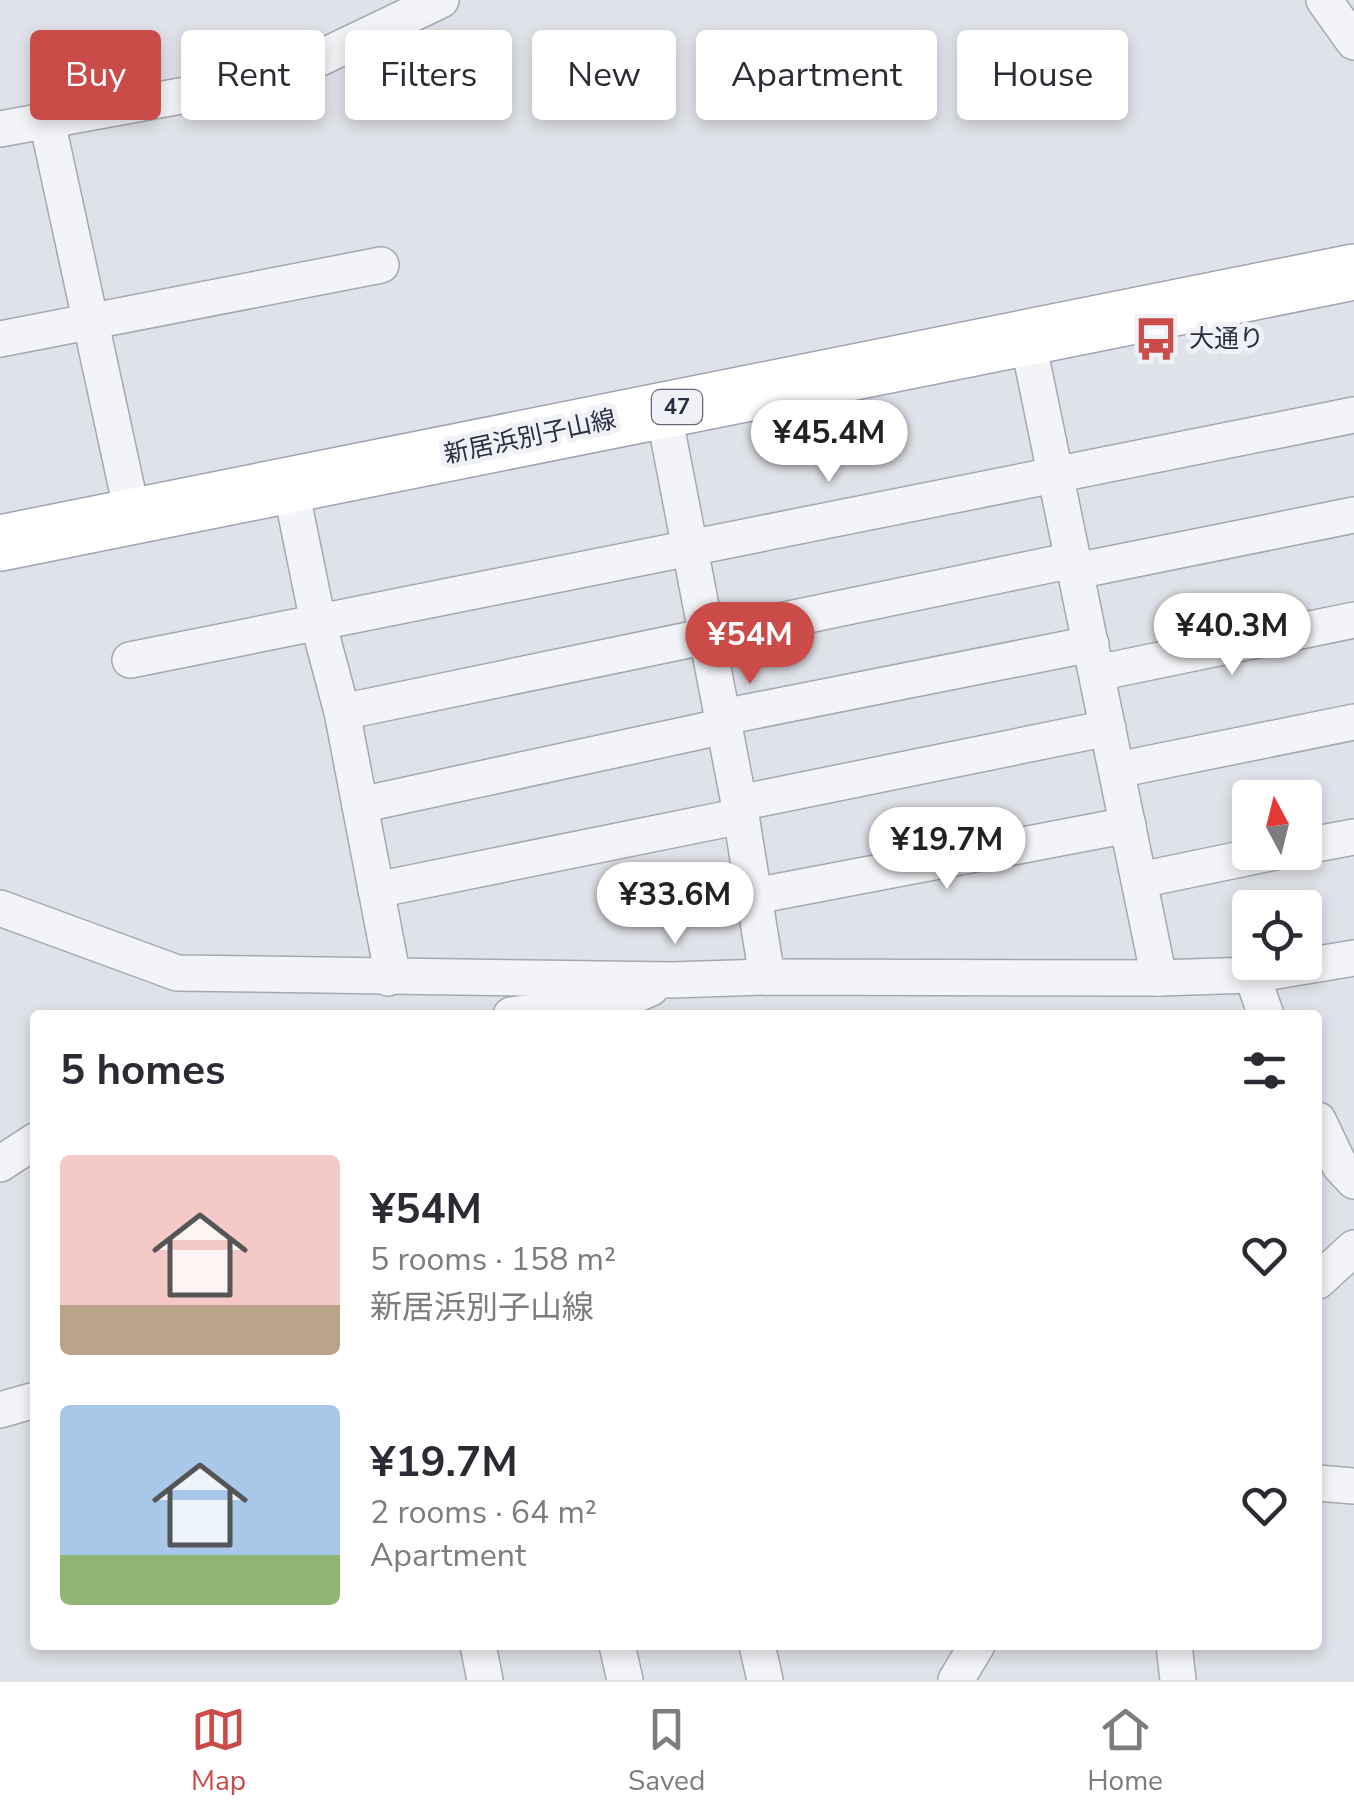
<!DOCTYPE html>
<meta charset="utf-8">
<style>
:root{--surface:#fff;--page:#f7f7f7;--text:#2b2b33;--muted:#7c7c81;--line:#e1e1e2;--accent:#cb4b48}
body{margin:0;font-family:"Nunito Sans","Noto Sans JP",sans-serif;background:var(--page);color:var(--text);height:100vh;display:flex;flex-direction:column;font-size:38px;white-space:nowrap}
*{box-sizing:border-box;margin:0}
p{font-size:32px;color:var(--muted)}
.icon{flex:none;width:55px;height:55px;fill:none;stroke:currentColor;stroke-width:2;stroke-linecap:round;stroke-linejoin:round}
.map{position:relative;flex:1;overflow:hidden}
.details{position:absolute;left:30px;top:1010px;width:1292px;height:640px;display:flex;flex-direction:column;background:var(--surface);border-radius:10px;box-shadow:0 5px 15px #0003}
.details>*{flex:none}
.top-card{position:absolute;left:30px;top:30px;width:1295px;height:90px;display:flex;gap:20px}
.needle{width:65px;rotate:353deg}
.controls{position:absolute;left:1232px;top:780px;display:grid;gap:20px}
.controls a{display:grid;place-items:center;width:90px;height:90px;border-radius:10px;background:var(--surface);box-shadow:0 5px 15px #0003;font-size:50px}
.price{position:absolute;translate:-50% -85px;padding:0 22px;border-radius:35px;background:#fff;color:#222;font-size:32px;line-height:65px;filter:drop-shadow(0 2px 5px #0008)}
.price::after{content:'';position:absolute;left:50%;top:60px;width:30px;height:22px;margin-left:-15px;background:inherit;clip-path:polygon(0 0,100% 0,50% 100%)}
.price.active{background:var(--accent);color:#fff}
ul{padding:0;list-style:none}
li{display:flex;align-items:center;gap:30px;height:250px;padding:0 30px}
li span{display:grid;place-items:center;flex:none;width:280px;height:200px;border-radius:10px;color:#555}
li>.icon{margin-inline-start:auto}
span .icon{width:120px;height:120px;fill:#fffc;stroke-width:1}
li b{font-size:42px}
h2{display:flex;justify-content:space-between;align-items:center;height:120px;padding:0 30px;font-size:42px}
.pill{padding:0 35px;border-radius:10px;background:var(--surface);box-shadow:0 5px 15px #0003;font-size:35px;line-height:90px}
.pill.active{background:var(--accent);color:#fff}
.tab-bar{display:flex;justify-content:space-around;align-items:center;height:140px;border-top:2px solid var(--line);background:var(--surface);font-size:28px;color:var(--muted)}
.tab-bar a{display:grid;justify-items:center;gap:5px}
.tab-bar .active{color:var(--accent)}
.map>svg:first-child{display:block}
</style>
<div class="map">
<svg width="1354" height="1680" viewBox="0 0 1354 1680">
<rect width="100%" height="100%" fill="#e0e2e9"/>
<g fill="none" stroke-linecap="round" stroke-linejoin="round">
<!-- street casing -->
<g stroke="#a5a8b3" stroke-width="38">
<g id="street">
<polyline points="1324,0 1354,42"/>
<polyline points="47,121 133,517"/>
<polyline points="0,129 246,84 297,69 441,0"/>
<polyline points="1027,337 1159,978"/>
<polyline points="0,339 381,265"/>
<polyline points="663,409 739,803 767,977"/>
<polyline points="290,485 318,622 342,712 390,962 388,978"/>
<polyline points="1076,571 1354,515"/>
<polyline points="130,660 1354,415"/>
<polyline points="1097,673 1354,620"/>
<polyline points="342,712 1073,560"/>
<polyline points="723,717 1091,644"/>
<polyline points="1117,770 1354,722"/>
<polyline points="739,803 1108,728"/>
<polyline points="360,805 725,726"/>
<polyline points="1305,846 1354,837"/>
<polyline points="1140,880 1275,852"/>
<polyline points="376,890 741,816"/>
<polyline points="755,896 1128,825"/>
<polyline points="0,908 177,973 672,980 767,977 1159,978 1252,975 1354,958"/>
<polyline points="1252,975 1266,1015"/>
<polyline points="511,1015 617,1003 651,988"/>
<polyline points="1318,1120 1340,1166 1354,1181"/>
<polyline points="0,1164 35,1141"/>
<polyline points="1318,1281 1354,1248"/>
<polyline points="0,1410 35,1400"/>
<polyline points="1318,1483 1354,1486"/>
<polyline points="478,1645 485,1680"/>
<polyline points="617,1645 625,1680"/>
<polyline points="757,1645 765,1680"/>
<polyline points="1174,1645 1178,1680"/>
<polyline points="956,1680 977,1645"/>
</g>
</g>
<!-- primary casing -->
<g stroke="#a0a4b4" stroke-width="58">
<polyline id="primary" points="0,543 1354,272"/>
</g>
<!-- street -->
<use href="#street" stroke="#f3f4f7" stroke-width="35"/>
<!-- primary -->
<use href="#primary" stroke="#fff" stroke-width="55"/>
</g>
<!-- icons -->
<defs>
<g id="bus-bare" transform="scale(3.45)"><path d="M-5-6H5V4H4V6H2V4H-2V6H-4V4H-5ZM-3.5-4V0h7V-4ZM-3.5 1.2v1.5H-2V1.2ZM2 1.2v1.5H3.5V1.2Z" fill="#cb4b48" stroke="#f0f1f6" stroke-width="2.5" paint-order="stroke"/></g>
</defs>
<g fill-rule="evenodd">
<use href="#bus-bare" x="1156" y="339"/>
</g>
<g text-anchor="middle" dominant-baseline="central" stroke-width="10" stroke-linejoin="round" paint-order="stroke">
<!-- shield labels -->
<rect fill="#f0f1f6" stroke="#656877" stroke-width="2.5" x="652" y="390" width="50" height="34" rx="8"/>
<g font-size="22" font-weight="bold" fill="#292d40">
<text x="677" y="407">47</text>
</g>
<!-- poi labels -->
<g font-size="25" fill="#292d40" stroke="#f0f1f6" text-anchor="start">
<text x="1189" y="339">大通り</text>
</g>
<!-- street labels -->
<g font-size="25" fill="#292d40" stroke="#f0f1f6">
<text transform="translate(530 437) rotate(-12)">新居浜別子山線</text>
</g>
</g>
</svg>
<div class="controls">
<a><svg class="needle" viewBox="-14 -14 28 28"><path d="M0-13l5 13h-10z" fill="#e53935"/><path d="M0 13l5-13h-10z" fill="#7c7c81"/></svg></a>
<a><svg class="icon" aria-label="locate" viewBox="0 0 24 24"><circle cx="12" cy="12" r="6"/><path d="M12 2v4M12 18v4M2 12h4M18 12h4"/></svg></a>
</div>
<b class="price" style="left:829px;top:485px">¥45.4M</b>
<b class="price" style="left:1232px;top:678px">¥40.3M</b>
<b class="price active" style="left:750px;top:687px">¥54M</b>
<b class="price" style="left:947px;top:892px">¥19.7M</b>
<b class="price" style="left:675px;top:947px">¥33.6M</b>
<div class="top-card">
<a class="pill active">Buy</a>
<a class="pill">Rent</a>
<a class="pill">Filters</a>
<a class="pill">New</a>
<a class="pill">Apartment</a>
<a class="pill">House</a>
</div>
<section class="details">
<h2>5 homes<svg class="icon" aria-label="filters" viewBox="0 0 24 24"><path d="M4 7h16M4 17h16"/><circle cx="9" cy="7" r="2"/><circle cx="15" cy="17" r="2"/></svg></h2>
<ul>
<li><span style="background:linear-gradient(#f6c9c9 75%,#b9a48a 0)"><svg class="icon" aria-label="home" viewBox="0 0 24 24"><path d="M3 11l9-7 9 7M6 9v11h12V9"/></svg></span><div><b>¥54M</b><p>5 rooms · 158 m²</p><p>新居浜別子山線</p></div><svg class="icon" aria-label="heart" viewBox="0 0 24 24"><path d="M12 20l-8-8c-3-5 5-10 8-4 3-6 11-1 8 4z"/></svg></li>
<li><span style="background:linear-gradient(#a9c7e8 75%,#8fb573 0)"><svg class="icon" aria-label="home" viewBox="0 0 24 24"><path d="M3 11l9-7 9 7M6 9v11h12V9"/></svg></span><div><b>¥19.7M</b><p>2 rooms · 64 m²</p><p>Apartment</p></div><svg class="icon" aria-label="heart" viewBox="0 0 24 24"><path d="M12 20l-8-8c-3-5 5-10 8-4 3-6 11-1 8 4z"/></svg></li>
</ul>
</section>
</div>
<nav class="tab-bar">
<a class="active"><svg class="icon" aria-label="map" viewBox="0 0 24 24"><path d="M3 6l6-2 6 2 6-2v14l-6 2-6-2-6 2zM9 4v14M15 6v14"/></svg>Map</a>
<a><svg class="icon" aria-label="saved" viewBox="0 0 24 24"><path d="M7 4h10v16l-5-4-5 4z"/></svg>Saved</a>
<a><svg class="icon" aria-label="home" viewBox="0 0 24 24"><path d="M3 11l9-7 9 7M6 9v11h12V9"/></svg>Home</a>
</nav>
